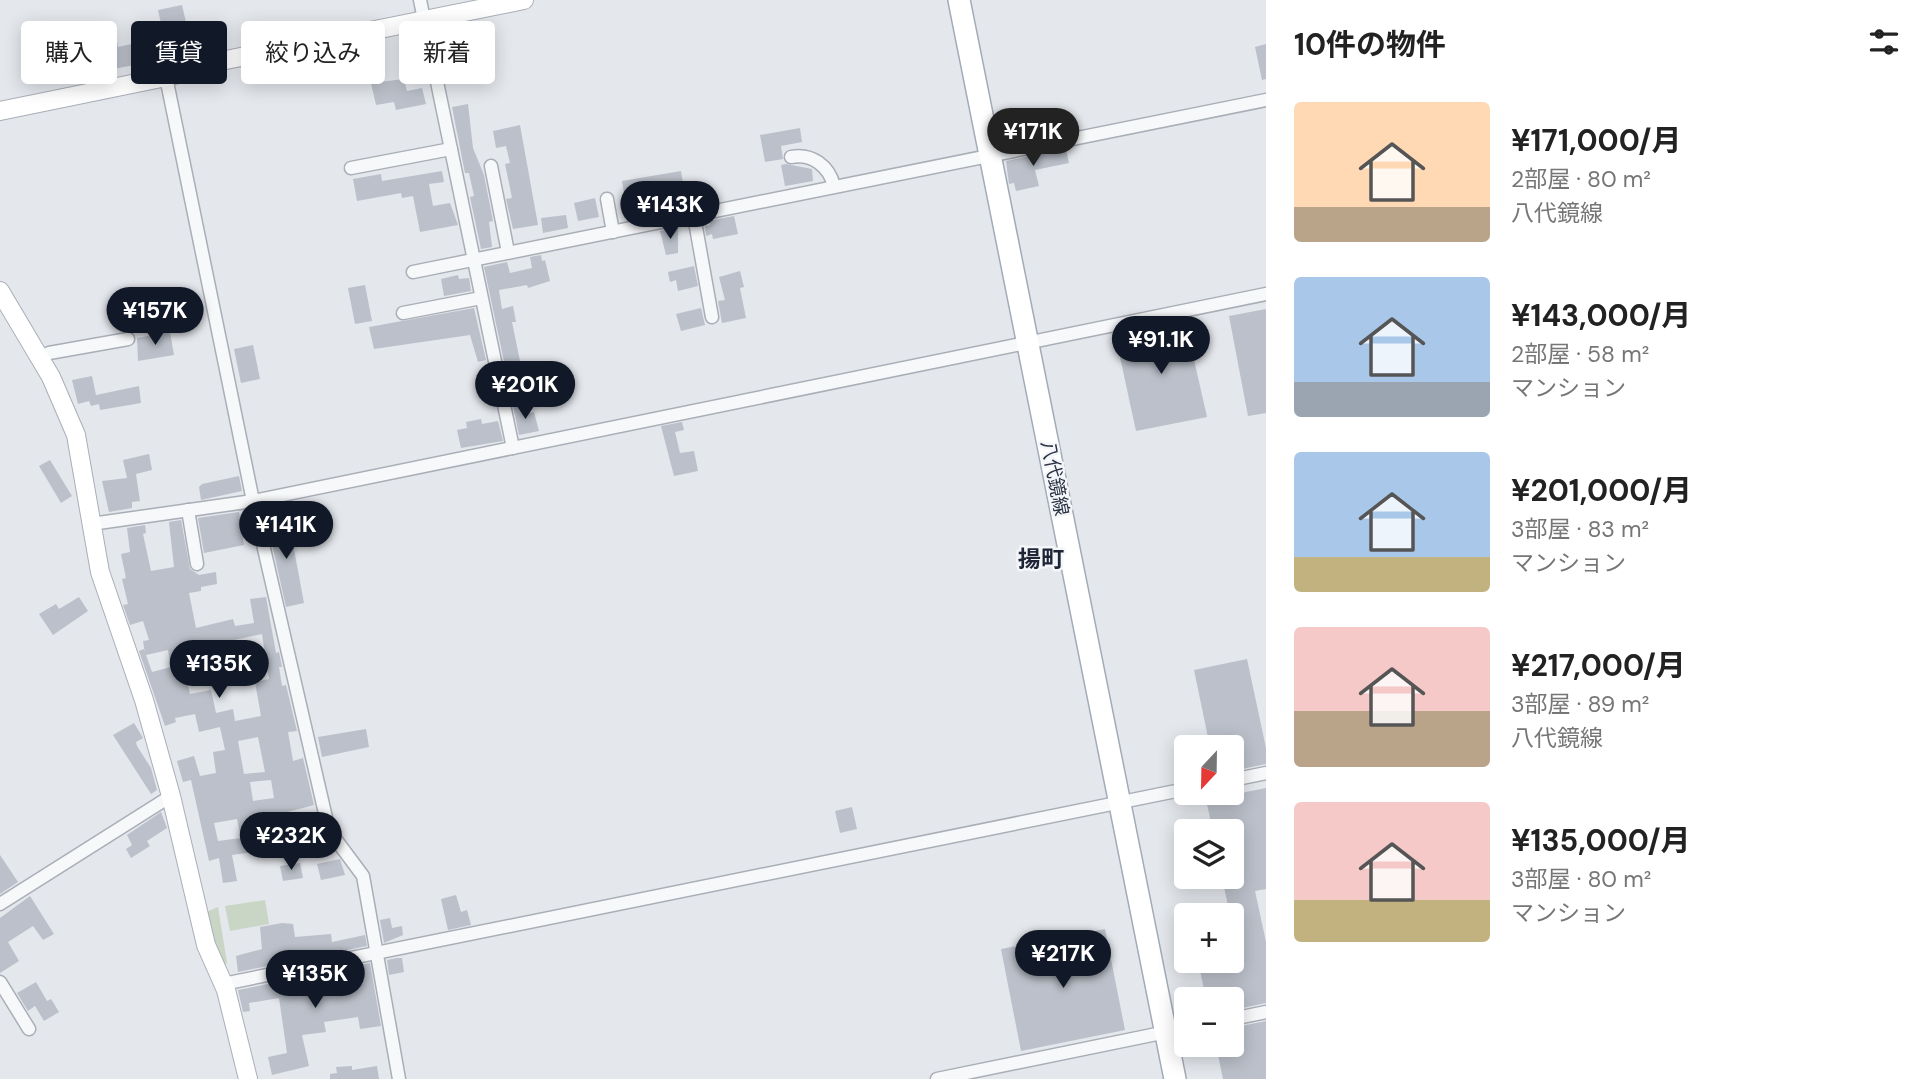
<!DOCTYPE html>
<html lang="ja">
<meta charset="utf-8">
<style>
:root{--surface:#fff;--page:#f2f2f2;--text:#222;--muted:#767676;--accent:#111827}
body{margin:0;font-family:"DM Sans","Noto Sans JP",sans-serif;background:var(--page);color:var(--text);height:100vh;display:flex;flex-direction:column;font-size:26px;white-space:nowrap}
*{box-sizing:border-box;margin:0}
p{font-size:23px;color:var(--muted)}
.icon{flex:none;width:38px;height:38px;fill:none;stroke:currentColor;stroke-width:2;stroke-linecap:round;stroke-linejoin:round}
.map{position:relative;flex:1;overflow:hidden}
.side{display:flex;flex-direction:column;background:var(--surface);width:665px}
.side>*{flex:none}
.hud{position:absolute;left:21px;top:21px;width:665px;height:63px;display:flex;gap:14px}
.needle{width:46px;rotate:202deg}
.fabs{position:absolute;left:1174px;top:735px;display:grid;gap:14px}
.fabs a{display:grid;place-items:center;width:70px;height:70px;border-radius:7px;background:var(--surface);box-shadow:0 4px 18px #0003;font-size:35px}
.price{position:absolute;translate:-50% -60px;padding:0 16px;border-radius:24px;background:var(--accent);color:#fff;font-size:23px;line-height:46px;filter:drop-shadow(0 2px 4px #0008)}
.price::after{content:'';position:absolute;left:50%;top:42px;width:21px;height:16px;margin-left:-10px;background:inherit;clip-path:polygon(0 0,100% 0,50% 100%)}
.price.selected{background:#222;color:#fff}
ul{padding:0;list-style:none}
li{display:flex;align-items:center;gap:21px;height:175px;padding:0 28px}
li span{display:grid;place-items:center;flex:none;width:196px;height:140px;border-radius:7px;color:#555}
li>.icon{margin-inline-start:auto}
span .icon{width:84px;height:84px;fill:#fffc;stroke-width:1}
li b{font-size:30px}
h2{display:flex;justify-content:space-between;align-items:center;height:84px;padding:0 28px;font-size:30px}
.chip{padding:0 24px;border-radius:7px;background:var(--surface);box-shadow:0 4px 18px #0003;font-size:24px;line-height:63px}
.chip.selected{background:var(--accent);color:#fff}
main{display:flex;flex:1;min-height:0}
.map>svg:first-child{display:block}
</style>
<main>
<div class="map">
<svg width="1266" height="1079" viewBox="0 0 1266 1079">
<rect width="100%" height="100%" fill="#e4e7ec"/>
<!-- green -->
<g fill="#c9d6c5">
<polygon points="265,900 269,924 230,931 225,906"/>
<polygon points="218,907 227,963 223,966 204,913"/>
</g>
<!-- building -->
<g fill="#bbc0ca" fill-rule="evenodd">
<polygon points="182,5 188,31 193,30 199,54 101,71 94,41 116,36 118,47 164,37 158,10"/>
<polygon points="1266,44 1266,79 1262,80 1255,47"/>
<polygon points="404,79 407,91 422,88 426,104 396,110 394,102 376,105 371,83"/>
<polygon points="468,104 473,148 484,175 493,221 489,222 492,247 481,249 470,197 474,196 469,173 465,173 452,107"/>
<polygon points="520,125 538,225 513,229 506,199 512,198 505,164 510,163 506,146 496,148 493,131"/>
<polygon points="800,128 802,142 781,146 783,159 765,162 760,135"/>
<polygon points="1066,149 1069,163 1035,170 1039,186 1016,191 1014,183 1009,184 1006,161"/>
<polygon points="786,164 812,169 813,181 785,186 781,165"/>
<polygon points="442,171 444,182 429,184 433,206 450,203 458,225 420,232 413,196 402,198 401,193 357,201 353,179 381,174 382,181"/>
<polygon points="681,171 684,189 625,199 622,181"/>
<polygon points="595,198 599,217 578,221 574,203"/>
<polygon points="566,215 568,228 543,233 541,218"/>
<polygon points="734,216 738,234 713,239 712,234 706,236 705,226 710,225 709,221"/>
<polygon points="678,228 678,253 666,255 660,231"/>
<polygon points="541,255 542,261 545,260 550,281 528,288 527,285 499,290 502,309 513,306 516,322 512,322 521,366 525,365 528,381 509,385 484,267 507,262 510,273 532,268 530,257"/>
<polygon points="694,266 698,286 678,291 676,280 670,282 668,272"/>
<polygon points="740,271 744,287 740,288 746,318 722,323 718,301 725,300 719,277"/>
<polygon points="458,275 459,279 469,278 471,291 444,296 441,279"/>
<polygon points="365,285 372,321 355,324 348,288"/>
<polygon points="474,308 486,360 478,362 470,335 374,349 369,327"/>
<polygon points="701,308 705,325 681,331 676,314"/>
<polygon points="1266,309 1266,413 1248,416 1229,316"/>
<polygon points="1185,320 1207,417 1136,431 1115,334"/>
<polygon points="170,332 174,355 138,361 137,338"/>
<polygon points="253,345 260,379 241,383 234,349"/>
<polygon points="92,376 96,395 139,386 141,403 100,410 99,404 91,406 89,401 78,404 72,380"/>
<polygon points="520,404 522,414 534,412 539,431 519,435 513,406"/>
<polygon points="481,419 482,424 498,421 503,441 461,448 457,430 467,428 466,422"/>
<polygon points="682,422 684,430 675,432 680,453 694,451 698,471 674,476 661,426"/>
<polygon points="149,454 152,470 136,474 140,501 132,502 132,508 109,512 102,481 127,478 123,460"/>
<polygon points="50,460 72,496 61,503 39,466"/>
<polygon points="239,476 242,491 201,500 199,487 202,484"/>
<polygon points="239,512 244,545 204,553 198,518"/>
<polygon points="288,517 304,603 286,607 267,522"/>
<path d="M181 520 190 569 199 575 216 572 217 584 201 587V591L189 593 196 628 233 619 235 626 254 623 250 599 266 597 276 653 279 652 282 667H279L282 686 286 685 297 731 288 732 293 761 303 758 314 805 276 815 279 834 251 839 253 852 232 855 237 881 223 883 219 858 209 861 191 780 183 782 177 761 194 756 200 776 216 773 213 752 225 750 220 727 199 732 195 714 175 718 176 722 165 726 139 651 144 649 145 653 143 641 149 640 143 621 130 625 123 605 128 604 122 579 126 578 121 554 130 552 127 528 145 525 146 533 143 534 151 571 174 567 169 522ZM262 634 269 679 255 682 261 716 235 721 233 709 216 713 211 690 190 694 185 672 215 667 211 645ZM168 650 171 667 152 672 146 655ZM258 737 265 772 244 774 238 741ZM271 780 274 798 253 801 250 782ZM237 819 241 838 218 841 214 823Z"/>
<polygon points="79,597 88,611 53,635 39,614 56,604 59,609"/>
<polygon points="1247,659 1266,748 1266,764 1232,771 1232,747 1210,747 1194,670"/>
<polygon points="134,723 143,738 136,742 137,746 151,768 157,790 151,794 113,735"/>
<polygon points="366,729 369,747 322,757 318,737"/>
<polygon points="1266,788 1266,889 1255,891 1266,942 1266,1003 1232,1010 1232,999 1206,999 1198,961 1232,961 1232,915 1205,915 1205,911 1228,906 1222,877 1232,877 1232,831 1213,831 1206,800"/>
<polygon points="852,807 857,829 840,833 835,811"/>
<polygon points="161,812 167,828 147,841 150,846 131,858 126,849 132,845 127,835"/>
<polygon points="0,855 18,882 0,894"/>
<polygon points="340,859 345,875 321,880 317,864"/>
<polygon points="300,863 303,878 283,881 280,866"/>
<polygon points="456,895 461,912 467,910 471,925 448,930 441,899"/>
<polygon points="30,896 54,934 43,940 33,926 8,942 19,961 0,973 0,918"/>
<polygon points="390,918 392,928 402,926 403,935 384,943 380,920"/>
<polygon points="282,923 293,924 295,937 331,934 332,942 365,935 367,946 238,972 236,956 262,949 260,927"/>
<polygon points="1105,929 1125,1030 1021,1051 1001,949"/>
<polygon points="397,958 402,958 404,972 389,975 387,960"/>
<polygon points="370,963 381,1026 360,1029 358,1017 324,1022 326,1032 302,1035 309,1066 272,1075 268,1057 287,1053 279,998 249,1003 250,1011 243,1012 238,990 303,977 304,982 334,977 335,985 359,981 356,966"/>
<polygon points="36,982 47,1001 51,999 59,1012 44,1021 35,1006 28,1011 17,993"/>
<polygon points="1266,1021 1266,1079 1223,1079 1216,1045 1232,1045 1232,1028"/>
<polygon points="352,1066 352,1070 377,1066 379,1079 330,1079 330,1074 337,1073 336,1067"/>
</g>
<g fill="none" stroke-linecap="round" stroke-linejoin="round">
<!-- street casing -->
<g stroke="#a9aeb7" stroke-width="15">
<g id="street">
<polyline points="420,0 513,448"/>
<polyline points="166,77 253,501 327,822 334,837 363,876 399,1079"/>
<path d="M791 157C812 153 829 166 834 186"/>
<polyline points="491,166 508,252"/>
<polyline points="351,168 451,149"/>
<polyline points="607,199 613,232"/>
<polyline points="694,216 712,317"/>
<polyline points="413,272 1266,100"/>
<polyline points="403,313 481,298"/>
<polyline points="40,357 49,353 128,339"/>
<polyline points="188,510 197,564"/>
<polyline points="91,524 253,501 1266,294"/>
<polyline points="1232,780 1266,773"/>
<polyline points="0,904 171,796"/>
<polyline points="0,982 29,1029"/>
<polyline points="223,984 1186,789"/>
<polyline points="1232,1019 1266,1012"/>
<polyline points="937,1079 1186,1028"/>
</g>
</g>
<!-- secondary casing -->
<g stroke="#a9aeb7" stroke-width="20">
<g id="secondary">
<polyline points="0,111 166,77 197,69 206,64 524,0"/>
<polyline points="0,291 51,377 76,435 100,572 144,700 171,796 206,945 226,990 248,1079"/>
</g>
</g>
<!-- primary casing -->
<g stroke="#a3abb8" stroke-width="24">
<polyline id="primary" points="959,0 1175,1079"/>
</g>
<!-- street -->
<use href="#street" stroke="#f7f8fa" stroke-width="12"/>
<!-- secondary -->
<use href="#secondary" stroke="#fff" stroke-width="18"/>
<!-- primary -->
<use href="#primary" stroke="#fff" stroke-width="21"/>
</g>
<g text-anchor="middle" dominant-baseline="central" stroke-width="5" stroke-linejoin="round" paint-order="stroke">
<!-- street labels -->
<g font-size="19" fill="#2b3445" stroke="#f4f6f9">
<text transform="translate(1055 478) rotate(79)">八代鏡線</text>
</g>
<!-- quarter labels -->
<g font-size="23" font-weight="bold" fill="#1d2536" stroke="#f4f6f9">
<text x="1041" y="559">揚町</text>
</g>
</g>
</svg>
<div class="fabs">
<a><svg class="needle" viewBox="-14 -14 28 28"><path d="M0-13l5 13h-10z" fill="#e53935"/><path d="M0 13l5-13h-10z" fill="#767676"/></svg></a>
<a><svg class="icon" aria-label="layers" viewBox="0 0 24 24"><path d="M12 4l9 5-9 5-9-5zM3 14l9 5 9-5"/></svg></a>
<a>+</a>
<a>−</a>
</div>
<b class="price selected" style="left:1033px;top:168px">¥171K</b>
<b class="price" style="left:670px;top:241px">¥143K</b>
<b class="price" style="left:155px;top:347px">¥157K</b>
<b class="price" style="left:1161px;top:376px">¥91.1K</b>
<b class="price" style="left:525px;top:421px">¥201K</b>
<b class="price" style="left:286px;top:561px">¥141K</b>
<b class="price" style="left:219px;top:700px">¥135K</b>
<b class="price" style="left:291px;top:872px">¥232K</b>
<b class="price" style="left:1063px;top:990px">¥217K</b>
<b class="price" style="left:315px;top:1010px">¥135K</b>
<div class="hud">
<a class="chip">購入</a>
<a class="chip selected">賃貸</a>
<a class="chip">絞り込み</a>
<a class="chip">新着</a>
</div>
</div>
<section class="side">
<h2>10件の物件<svg class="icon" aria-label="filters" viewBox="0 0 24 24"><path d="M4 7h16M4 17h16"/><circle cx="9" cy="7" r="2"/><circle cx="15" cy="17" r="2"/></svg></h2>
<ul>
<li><span style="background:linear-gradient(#ffd9b3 75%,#b9a48a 0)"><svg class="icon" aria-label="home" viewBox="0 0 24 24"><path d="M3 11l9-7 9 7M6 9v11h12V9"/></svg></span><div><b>¥171,000/月</b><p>2部屋 · 80 m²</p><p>八代鏡線</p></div></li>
<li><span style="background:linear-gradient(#a9c7e8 75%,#9aa5b1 0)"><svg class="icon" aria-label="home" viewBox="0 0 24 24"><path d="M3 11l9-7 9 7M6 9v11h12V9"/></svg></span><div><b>¥143,000/月</b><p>2部屋 · 58 m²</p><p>マンション</p></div></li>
<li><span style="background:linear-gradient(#a9c7e8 75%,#c2b280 0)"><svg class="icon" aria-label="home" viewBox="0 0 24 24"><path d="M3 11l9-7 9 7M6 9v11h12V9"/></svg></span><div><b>¥201,000/月</b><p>3部屋 · 83 m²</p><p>マンション</p></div></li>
<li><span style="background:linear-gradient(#f6c9c9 60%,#b9a48a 0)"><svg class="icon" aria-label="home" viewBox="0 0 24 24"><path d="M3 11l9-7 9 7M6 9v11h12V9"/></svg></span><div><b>¥217,000/月</b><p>3部屋 · 89 m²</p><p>八代鏡線</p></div></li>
<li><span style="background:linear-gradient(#f6c9c9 70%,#c2b280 0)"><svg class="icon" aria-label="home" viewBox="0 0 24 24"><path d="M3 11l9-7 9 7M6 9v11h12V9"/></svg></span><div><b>¥135,000/月</b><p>3部屋 · 80 m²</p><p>マンション</p></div></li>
</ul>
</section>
</main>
